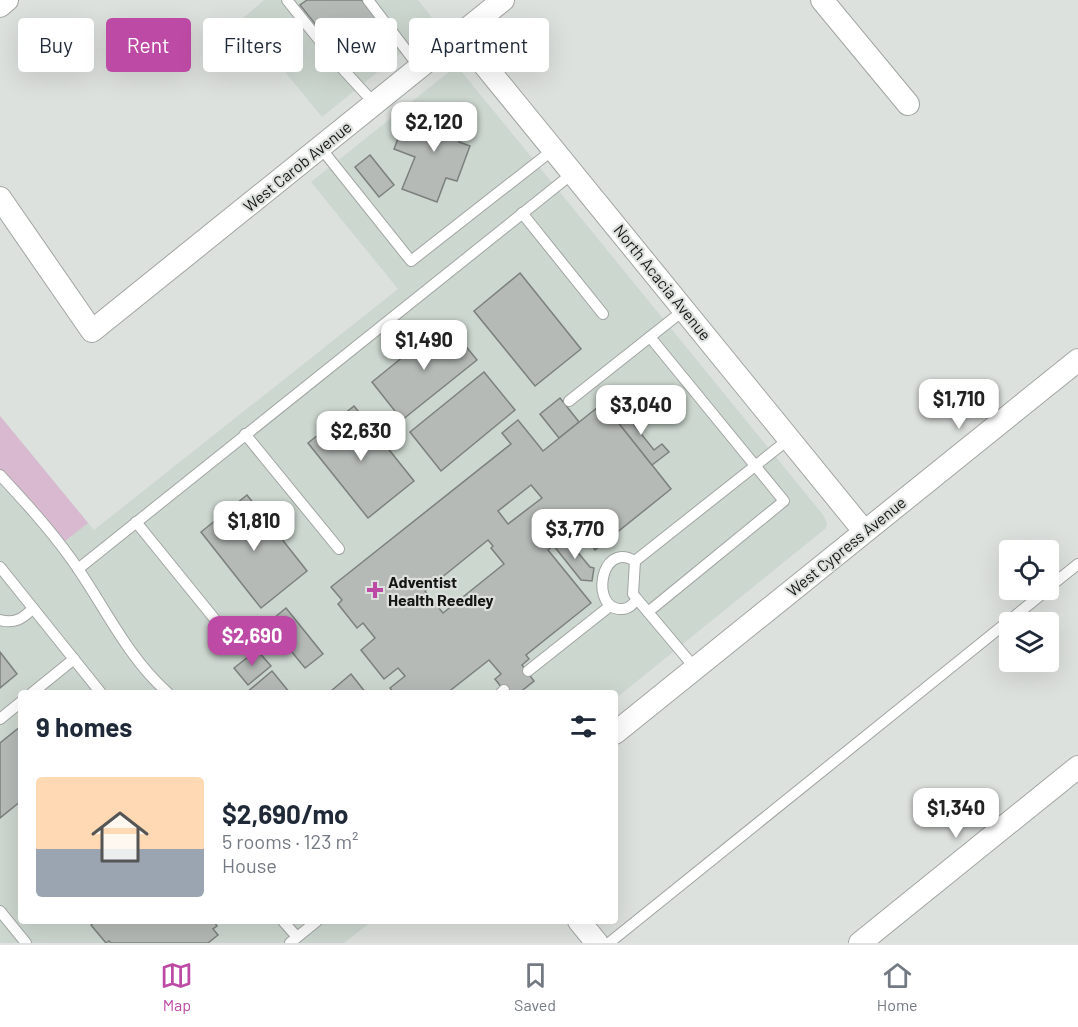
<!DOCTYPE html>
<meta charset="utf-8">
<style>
:root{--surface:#fff;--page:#f6f6f7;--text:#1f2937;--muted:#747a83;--line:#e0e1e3;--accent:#bd4aa4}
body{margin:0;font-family:Barlow,sans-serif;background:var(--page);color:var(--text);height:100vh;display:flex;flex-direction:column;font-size:22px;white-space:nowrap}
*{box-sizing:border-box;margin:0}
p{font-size:20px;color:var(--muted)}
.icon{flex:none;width:33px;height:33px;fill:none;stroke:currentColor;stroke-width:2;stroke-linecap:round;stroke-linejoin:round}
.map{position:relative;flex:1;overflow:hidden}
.panel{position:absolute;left:18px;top:690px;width:600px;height:234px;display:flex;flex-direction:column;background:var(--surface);border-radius:6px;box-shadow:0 6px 24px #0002}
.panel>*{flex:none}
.banner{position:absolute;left:18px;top:18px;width:600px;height:54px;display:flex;gap:12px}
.controls{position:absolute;left:999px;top:540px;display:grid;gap:12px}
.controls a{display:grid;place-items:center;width:60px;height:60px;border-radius:6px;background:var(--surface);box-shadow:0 6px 24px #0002;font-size:30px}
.price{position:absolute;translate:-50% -51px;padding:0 14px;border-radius:12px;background:#fff;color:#222;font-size:20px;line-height:39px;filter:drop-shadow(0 2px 3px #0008)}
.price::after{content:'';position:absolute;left:50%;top:36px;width:18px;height:14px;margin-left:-9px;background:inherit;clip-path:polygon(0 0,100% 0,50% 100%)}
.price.active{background:var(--accent);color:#fff}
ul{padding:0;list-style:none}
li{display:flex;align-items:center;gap:18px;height:150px;padding:0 18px}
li+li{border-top:2px solid var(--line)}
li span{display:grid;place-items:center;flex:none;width:168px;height:120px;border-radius:6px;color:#555}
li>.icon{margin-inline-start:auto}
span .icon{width:72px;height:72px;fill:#fffc;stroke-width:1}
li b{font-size:26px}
h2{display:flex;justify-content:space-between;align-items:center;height:72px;padding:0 18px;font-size:26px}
.tag{padding:0 21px;border-radius:6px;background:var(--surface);box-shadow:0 6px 24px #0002;font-size:21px;line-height:54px}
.tag.active{background:var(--accent);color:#fff}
.menu{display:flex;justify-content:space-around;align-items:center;height:84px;border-top:2px solid var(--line);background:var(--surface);font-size:16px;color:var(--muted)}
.menu a{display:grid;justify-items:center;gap:3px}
.menu .active{color:var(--accent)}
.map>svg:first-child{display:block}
</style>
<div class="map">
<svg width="1078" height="943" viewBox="0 0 1078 943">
<rect width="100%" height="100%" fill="#dde1de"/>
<!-- built -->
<g fill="#ccd7cf">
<polygon points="264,0 418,0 437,24 322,117 242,19"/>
<polygon points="456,68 461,71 824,516 827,524 826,528 615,699 615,693 21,693 21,921 372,921 344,943 0,943 0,416 94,530 398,289 311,182 450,71"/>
</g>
<!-- green -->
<polygon fill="#d8b9cf" points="0,416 88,523 60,545 0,475"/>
<!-- building -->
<g fill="#b5bab7" stroke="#7d817e" stroke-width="1.5" fill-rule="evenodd">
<polygon points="307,0 362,0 380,23 340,55 300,5"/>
<polygon points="435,106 468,119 459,142 470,146 457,181 446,178 437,202 402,189 415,157 394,149 405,120 426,128"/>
<polygon points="370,155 394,185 379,197 355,167"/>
<polygon points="520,273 581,349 535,386 474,311"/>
<polygon points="446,322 477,360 402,420 372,382"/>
<polygon points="484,372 515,410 441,471 410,432"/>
<polygon points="560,398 579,422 559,438 540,414"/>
<path d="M603 403 671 489 595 550 577 527 548 550 591 603 526 655 529 659 522 665 534 681 519 693H506L495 679 501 674 489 660 447 693H394L390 688 405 676 398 668 384 679 361 650 375 638 363 623 357 628 338 604 342 600 331 587 511 444 502 433 518 420 543 451ZM531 485 542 498 508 524 498 511ZM488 540 493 546 491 548 504 564 443 613 425 591Z"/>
<polygon points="354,406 414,481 368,518 308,443"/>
<polygon points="636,406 645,417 634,425 654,450 662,444 669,452 652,465 617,421"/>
<polygon points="247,495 307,571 261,608 201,532"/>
<polygon points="565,537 590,567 594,568 592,581 581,580 554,546"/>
<polygon points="286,608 323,654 305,668 268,623"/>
<polygon points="257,650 271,666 248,685 234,668"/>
<polygon points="0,652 17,674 0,688"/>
<polygon points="272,671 290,693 246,693"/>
<polygon points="351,674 366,693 333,693 331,691"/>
<polygon points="21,726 21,801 0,818 0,743"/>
<polygon points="96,921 217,921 215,923 217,926 213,929 218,935 208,943 111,943 109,941 106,943 91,925"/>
</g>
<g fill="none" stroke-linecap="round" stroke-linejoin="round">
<!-- lane casing -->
<g stroke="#a1a5a2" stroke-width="12">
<g id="lane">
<polyline points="287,0 340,66"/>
<polyline points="368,0 419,67"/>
<polyline points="374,103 340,66 389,27"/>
<polyline points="320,147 411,261 554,149"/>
<polyline points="522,213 603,314"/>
<polyline points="569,401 684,310"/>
<polyline points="245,434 339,549"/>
<path d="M0 475C24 501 48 527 69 556 103 602 124 654 168 693"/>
<polyline points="136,522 230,638"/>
<polyline points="635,561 789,439"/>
<polyline points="0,567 101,693"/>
<polyline points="78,569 573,173"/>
<polyline points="1048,588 1078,564"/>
<path d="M637 599C633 604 629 609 622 609 590 611 599 540 635 561L633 594 637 599 695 668"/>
<polyline points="648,612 784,501 650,337"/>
<path d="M0 620C14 624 23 619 33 608"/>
<polyline points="528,671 610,606"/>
<polyline points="32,693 74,659"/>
<polyline points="501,693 504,690"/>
<polyline points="0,719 21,702"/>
<polyline points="0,911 26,943"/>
<polyline points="283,921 297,937"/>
<polyline points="290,943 317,921"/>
<polyline points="609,943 1047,590"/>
</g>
</g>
<!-- street casing -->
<g stroke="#a1a5a2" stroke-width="24">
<g id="street">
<polyline points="822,0 908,104"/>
<polyline points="0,6 7,0"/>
<polyline points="460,35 864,531"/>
<polyline points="0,198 92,331 503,0"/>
<polyline points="615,733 1078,360"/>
<polyline points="579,921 597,943"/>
<polyline points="860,943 1078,767"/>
</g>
</g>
<!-- lane -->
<use href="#lane" stroke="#fff" stroke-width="10"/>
<!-- street -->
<use href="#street" stroke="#fff" stroke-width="22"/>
</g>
<!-- markers -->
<path fill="#bd4aa4" stroke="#dde1de" stroke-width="2" d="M372 581h6v6h6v6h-6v6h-6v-6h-6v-6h6z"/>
<g text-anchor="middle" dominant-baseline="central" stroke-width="4.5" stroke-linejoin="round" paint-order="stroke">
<!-- street labels -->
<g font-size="16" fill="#141615" stroke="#dde1de">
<text transform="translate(297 166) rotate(-39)">West Carob Avenue</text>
<text transform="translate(663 282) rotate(51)">North Acacia Avenue</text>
<text transform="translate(846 546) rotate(-39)">West Cypress Avenue</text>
</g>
<!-- poi labels -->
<g font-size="16" font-weight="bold" fill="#141615" stroke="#dde1de" text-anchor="start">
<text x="388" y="581">Adventist<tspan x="388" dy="18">Health Reedley</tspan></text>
</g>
</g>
</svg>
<div class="controls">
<a><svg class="icon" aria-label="locate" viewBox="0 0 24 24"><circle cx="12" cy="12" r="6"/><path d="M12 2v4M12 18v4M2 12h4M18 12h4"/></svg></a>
<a><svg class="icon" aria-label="layers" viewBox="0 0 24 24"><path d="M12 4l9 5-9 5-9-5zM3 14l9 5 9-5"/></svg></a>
</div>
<b class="price" style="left:434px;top:153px">$2,120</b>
<b class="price" style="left:424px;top:371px">$1,490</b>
<b class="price" style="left:959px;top:430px">$1,710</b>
<b class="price" style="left:641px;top:436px">$3,040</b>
<b class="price" style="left:361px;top:462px">$2,630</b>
<b class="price" style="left:254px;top:552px">$1,810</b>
<b class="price" style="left:575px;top:560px">$3,770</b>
<b class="price active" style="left:252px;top:667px">$2,690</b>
<b class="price" style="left:956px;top:839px">$1,340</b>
<div class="banner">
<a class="tag">Buy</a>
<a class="tag active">Rent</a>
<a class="tag">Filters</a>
<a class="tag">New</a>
<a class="tag">Apartment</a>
</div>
<section class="panel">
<h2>9 homes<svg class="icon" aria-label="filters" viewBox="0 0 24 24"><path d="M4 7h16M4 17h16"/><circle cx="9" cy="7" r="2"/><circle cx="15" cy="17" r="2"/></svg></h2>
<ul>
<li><span style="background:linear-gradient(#ffd9b3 60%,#9aa5b1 0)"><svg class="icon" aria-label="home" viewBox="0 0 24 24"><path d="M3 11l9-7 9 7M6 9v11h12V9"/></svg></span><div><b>$2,690/mo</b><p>5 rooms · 123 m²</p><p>House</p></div></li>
</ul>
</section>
</div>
<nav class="menu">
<a class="active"><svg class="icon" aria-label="map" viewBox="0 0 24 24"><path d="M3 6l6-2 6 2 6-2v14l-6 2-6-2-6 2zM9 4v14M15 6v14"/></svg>Map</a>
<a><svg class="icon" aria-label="saved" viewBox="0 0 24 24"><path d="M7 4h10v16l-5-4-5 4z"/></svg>Saved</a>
<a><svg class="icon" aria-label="home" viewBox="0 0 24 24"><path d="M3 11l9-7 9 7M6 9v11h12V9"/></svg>Home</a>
</nav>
